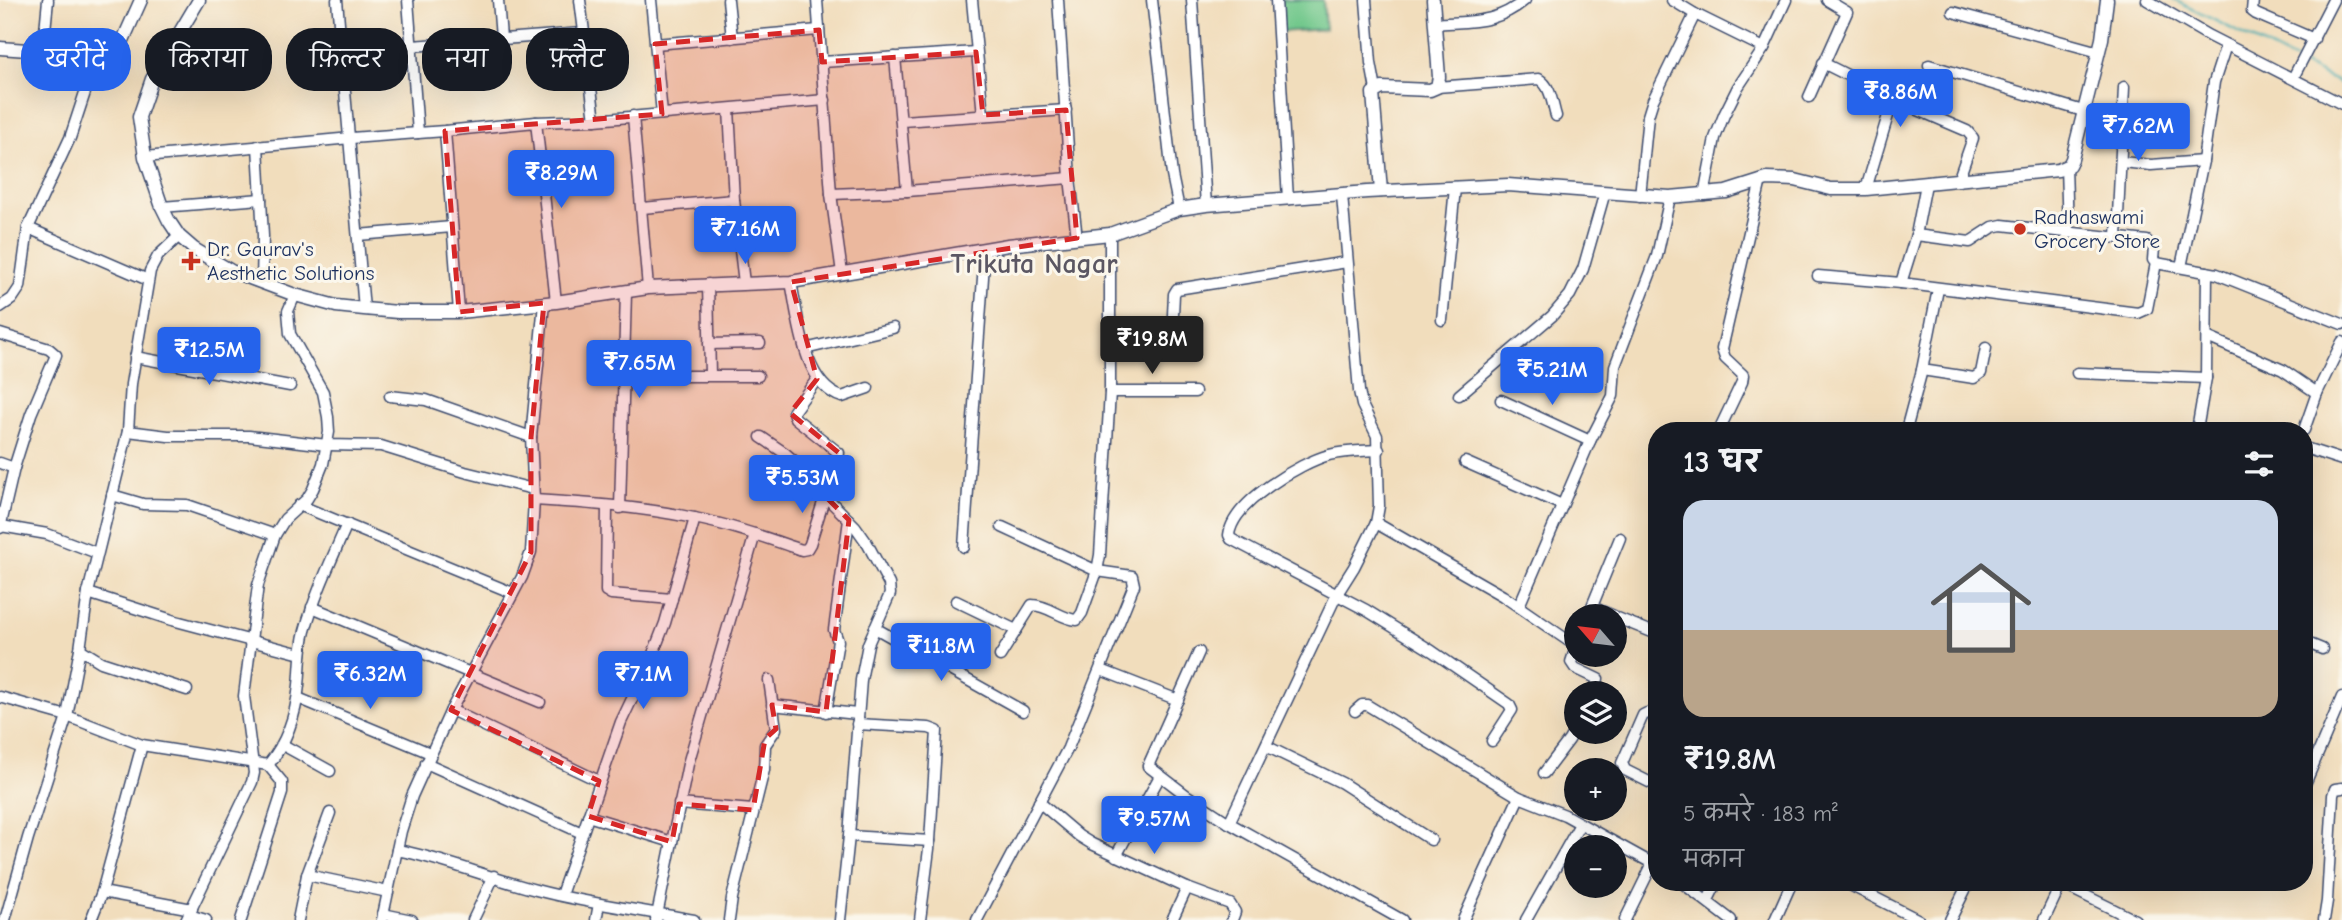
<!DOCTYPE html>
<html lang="hi">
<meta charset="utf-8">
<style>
:root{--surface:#171b24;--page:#242831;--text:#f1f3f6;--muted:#9ea1a6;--accent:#2563eb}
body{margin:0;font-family:"Comic Neue","Playpen Sans Deva",sans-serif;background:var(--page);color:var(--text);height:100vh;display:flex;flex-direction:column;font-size:26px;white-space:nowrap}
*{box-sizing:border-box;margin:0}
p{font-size:23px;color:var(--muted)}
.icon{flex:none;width:38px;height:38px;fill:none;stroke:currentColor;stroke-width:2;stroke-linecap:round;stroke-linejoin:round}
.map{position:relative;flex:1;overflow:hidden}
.details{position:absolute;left:1648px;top:422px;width:665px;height:469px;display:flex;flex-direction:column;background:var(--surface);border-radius:28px;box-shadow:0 7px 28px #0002}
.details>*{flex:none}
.top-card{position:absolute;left:21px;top:28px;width:665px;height:63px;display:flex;gap:14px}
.needle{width:46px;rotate:298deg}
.fabs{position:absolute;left:1564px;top:604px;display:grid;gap:14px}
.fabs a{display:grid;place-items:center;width:63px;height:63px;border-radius:50%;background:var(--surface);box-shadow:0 7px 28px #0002;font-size:35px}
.price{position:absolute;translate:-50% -60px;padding:0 16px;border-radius:7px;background:var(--accent);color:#fff;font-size:23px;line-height:46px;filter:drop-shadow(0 2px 4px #0008)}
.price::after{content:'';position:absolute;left:50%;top:42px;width:21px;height:16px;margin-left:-10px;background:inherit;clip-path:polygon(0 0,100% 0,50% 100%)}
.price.current{background:#222;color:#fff}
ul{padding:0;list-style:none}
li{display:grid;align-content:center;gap:14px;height:371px;padding:0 35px}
li span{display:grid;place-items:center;height:217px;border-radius:21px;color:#555}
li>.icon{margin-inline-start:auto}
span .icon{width:126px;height:126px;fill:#fffc;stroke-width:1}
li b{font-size:30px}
h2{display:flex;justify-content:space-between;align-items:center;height:84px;padding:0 35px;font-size:30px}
.chip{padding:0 24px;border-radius:28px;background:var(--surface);box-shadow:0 7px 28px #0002;font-size:24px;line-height:63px}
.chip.current{background:var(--accent);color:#fff}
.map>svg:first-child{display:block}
</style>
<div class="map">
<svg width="2342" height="920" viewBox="0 0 2342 920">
<rect width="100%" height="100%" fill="#fbf7ec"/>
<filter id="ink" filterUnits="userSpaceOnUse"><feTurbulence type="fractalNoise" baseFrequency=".0143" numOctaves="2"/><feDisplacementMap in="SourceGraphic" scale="14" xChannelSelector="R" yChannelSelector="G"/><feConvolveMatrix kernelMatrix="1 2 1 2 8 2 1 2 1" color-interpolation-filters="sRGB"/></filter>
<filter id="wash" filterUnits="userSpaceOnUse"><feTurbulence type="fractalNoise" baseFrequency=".00686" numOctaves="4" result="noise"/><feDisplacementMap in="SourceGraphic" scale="28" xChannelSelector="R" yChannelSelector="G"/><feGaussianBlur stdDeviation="1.57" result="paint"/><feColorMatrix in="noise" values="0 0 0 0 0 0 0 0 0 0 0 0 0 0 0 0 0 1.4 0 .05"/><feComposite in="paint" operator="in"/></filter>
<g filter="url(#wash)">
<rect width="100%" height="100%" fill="#f1ddbc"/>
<!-- green -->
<polygon fill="#72c88c" stroke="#467c75" stroke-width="2" points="1277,0 1323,0 1325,29 1279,32"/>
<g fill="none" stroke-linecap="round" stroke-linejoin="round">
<!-- stream -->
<g stroke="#39abb3" stroke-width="2.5">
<polyline points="2174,0 2298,62"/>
<polyline points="2304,65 2342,84"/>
</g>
</g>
</g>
<g filter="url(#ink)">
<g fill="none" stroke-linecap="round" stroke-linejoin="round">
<!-- minor casing -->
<g stroke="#3b496c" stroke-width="13">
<g id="minor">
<polyline points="337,0 364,309"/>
<polyline points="408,0 418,133"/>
<polyline points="498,0 501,38"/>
<polyline points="580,0 595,120"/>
<polyline points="651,0 662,114"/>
<polyline points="728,0 732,38"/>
<polyline points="817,0 831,194 842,273"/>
<polyline points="972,0 983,115"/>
<polyline points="1058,0 1070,178 1077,238"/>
<polyline points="1152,0 1172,175 1179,209"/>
<polyline points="1192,0 1206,205"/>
<polyline points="1276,0 1288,199"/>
<polyline points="1366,0 1371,63 1376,90"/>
<polyline points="1672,0 1695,14 1764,48"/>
<polyline points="2147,0 2209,36 2342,104"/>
<polyline points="2253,0 2252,11 2256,14 2314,39"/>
<polyline points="1953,12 2099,52"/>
<path d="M1436 24C1472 21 1496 24 1525 0"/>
<polyline points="655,44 819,30"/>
<polyline points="412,46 583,33"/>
<polyline points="43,51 48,0"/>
<polyline points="895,57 907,191"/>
<polyline points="822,62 976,52"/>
<polyline points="1823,63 1887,95 1892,102 1866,189"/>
<polyline points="1929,65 2083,111"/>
<polyline points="2293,78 2333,0"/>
<path d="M1437 87 1539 79C1551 86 1552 103 1556 116"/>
<polyline points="1809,97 1847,12 1827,0"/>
<polyline points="729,109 734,200 744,283"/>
<polyline points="1918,110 1967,131 1973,138 1958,181"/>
<polyline points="633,116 648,288"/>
<polyline points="902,121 1066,110"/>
<polyline points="536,122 556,302"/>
<polyline points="445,131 459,312"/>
<polyline points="258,146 263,236 262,283"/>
<polyline points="145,157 351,138 445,131 536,122 595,120 825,100"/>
<polyline points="2122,162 2151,165 2203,161"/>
<polyline points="2066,166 2068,233"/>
<polyline points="831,194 907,191 1070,178"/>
<polyline points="1704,195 1715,138 1724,115 1738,87 1764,48 1786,0"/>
<polyline points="1640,196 1648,116 1653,100 1695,14"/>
<polyline points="162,207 261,199"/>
<polyline points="642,208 734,200"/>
<polyline points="28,228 148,280"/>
<polyline points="358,235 452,227"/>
<polyline points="1916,235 1970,242 1993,227 2002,225 2147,241 2154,248 2153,260 2156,263 2217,274 2342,324"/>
<polyline points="2117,237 2124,87"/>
<polyline points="2181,267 2203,161 2214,82 2226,45"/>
<polyline points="1818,276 1901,283 2138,313 2147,309 2156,263"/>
<path d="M791 282C798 316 803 385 842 397L868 388"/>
<polyline points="1901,283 1916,235 1926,184"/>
<polyline points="708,284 710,375"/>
<polyline points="0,307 12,299 20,287 28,228 70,138 97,56"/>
<polyline points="1442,320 1455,188"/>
<polyline points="0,334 49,349 56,355 31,414 14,468 0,528"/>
<polyline points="2207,337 2283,370 2317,393"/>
<polyline points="709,344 760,343"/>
<polyline points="1111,345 1169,341 1172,335 1174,294 1177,289 1347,262"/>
<polyline points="805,349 893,328"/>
<polyline points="135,357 290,386"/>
<polyline points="1922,370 1974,378 1981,373 1986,348"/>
<polyline points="2077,373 2206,378 2207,272"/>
<polyline points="667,376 758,376"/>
<polyline points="817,379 793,412 795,418 839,453 837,462 820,488"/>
<polyline points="1110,392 1195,392"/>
<polyline points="1459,395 1552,316 1570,295 1583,269 1605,192"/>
<polyline points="390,396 426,400 531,437"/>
<polyline points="1501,400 1590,441"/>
<polyline points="1719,430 1742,382 1743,375 1725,358 1722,349 1761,180"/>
<polyline points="1906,430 1922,370 1938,289"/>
<polyline points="2197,430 2206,378"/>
<polyline points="2304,430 2317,393 2342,342"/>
<polyline points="128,431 168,436 249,436 327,445 381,446 465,472 533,489"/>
<polyline points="761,437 786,454 808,473 825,496 855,526 867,543 889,584 890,594 868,644 861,680 849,836 840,920"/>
<polyline points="2305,448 2342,460"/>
<path d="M1379 450C1363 451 1345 451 1329 455 1300 463 1233 502 1229 535L1231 539 1366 610 1432 651 1509 704 1512 710 1492 741"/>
<polyline points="1465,462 1562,505"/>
<polyline points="0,463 14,468"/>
<polyline points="112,495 143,504 187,505 275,535"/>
<path d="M534 500C587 503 642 507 694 518 731 525 766 538 802 550L807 549 810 544 825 496"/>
<polyline points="299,505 513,593"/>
<polyline points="607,506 606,591 611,594 672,599"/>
<polyline points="620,508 626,292"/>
<polyline points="1376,523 1503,596 1576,646"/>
<polyline points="1,526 47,534 97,553"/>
<polyline points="964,547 985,249"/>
<polyline points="88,593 172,620 301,654"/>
<polyline points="956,601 1016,630"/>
<polyline points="1519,606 1590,441 1613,396 1615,366 1657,256 1670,197"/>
<polyline points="312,607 540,702"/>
<polyline points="1592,607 1614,616"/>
<polyline points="1588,616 1620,538"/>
<polyline points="1615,617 1657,634"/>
<polyline points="875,628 1023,711"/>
<polyline points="2305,642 2322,649"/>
<polyline points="1577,644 1571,662 1575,668 1598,679 1594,693"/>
<polyline points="80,649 101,662 187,690"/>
<polyline points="1199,652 1148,766 1186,795 1229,823 1402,920"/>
<path d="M1000 656 1032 605C1048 605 1061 619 1077 620L1082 613 1097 571 1100 555 1110 392V234"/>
<polyline points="1101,670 1178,700"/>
<path d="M0 697 67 716 142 745 268 765C287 742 296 715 299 685 301 667 300 649 305 631 315 594 332 559 347 524"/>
<polyline points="298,698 430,753"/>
<polyline points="772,705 857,714"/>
<polyline points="451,710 599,781"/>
<polyline points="1355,711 1362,705 1367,705 1519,797 1565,815 1657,866"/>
<polyline points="826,712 838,641 834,630 849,520"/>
<polyline points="1657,716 1647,713 1643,715 1622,763 1625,770 1657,786"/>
<polyline points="857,724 929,728 937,731 930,841 920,920"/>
<polyline points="283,745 330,771"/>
<polyline points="1266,746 1342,783 1431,840"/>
<polyline points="426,763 582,833"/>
<polyline points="1544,773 1569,740 1577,726"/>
<polyline points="2305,784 2342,697"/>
<polyline points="1039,802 1079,836 1092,844 1187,888 1230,904 1235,912 1232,920"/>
<polyline points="679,804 753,810"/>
<polyline points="588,816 672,842"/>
<polyline points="1229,823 1337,594 1354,567 1376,523 1379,506 1377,436 1362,405 1359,391 1342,195"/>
<polyline points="849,836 930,841"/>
<path d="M397 850C445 859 489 878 536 890 588 904 641 910 694 920"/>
<polyline points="1116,856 1160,776"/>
<polyline points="307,875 388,892"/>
<polyline points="1681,882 1731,920"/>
<polyline points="1844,882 1919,920"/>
<polyline points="2058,882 2135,920"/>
<polyline points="102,892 192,909"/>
<polyline points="561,895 621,722 651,659 665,623 695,518"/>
<polyline points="1708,900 1717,882"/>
<polyline points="383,914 412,920"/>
<polyline points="189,915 206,920"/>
<polyline points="5,920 28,838 67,716 80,649 88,593 128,431 131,384 150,271 158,256 179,236"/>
<polyline points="91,920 102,892 142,745"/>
<polyline points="186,920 252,782 254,773 244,696 258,585 275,535 285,519 307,499 313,489 323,464 329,432 328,417 323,392 290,334 288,311 295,295"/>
<polyline points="241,920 282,793 282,782 268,765"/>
<polyline points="298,920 307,875 330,813"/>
<polyline points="382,920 401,831 412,796 451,710 522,577 531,552 534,500 531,437 544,303"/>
<polyline points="473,920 494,876"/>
<polyline points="596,920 599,904"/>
<polyline points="656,920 688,764 755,534"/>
<polyline points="729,920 732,898 764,770 765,745 776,729 769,680"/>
<polyline points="977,920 1068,748 1134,585 1132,576 1097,571 1002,527"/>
<polyline points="1172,920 1187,888"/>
<polyline points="1463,920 1519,797"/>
<polyline points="1526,920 1580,824"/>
<polyline points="1625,920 1653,863"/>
<polyline points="1775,920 1792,882"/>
<polyline points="1950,920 1969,882"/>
<polyline points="2044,920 2061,884"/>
<polyline points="2324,920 2327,901 2333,795 2335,789 2342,788"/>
</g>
</g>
<!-- tertiary casing -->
<g stroke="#3b496c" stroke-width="15">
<g id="tertiary">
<polyline points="199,0 152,79 139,117 145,157 162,207 169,221 179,236 194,249 231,271 295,295 336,306 364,309 398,312 459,312 556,302 648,288 791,282 1008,245 1110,234 1179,209 1206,205 1367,192 1508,185 1670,197 1726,192 1767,179 1795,180 1831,189 1866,189 2058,170 2069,165 2072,159 2102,39 2107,0"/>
<polyline points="0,48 109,56 115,53 120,47 141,0"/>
<polyline points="1381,191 1373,93 1382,88 1430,90 1437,87 1439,77 1433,0"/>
</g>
</g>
<!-- minor -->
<use href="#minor" stroke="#fff" stroke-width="10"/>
<!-- tertiary -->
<use href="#tertiary" stroke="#fff" stroke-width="12"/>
</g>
</g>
<!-- marked area -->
<path fill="#d62828" fill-opacity="0.2" stroke="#d62828" stroke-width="5" stroke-dasharray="14 9" stroke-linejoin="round" d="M819 30 822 62 976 52 983 115 1066 110 1077 238 791 282 817 379 790 413 839 453 819 490 849 520 826 712 772 705 776 729 765 739 753 810 679 804 672 842 588 816 599 781 451 710 531 552V437L544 303 459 312 445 131 662 114 655 44Z"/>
<!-- markers -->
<g fill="#c8321e" stroke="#fbf7ec" stroke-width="2.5">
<circle cx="2020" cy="229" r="7"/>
<path d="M187.5 250.5h7v7h7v7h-7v7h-7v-7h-7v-7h7z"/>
</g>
<g text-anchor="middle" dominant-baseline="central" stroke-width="6" stroke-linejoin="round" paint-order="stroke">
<!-- poi labels -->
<g font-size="21" fill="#1b2f5e" stroke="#fbf7ec" text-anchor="start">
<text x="2034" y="217">Radhaswami<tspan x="2034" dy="24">Grocery Store</tspan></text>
<text x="207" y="249">Dr. Gaurav's<tspan x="207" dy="24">Aesthetic Solutions</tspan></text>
</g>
<!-- district labels -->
<g font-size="28" font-weight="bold" fill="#5b5763" stroke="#fbf7ec">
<text x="1034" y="264">Trikuta Nagar</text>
</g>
</g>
</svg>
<div class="fabs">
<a><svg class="needle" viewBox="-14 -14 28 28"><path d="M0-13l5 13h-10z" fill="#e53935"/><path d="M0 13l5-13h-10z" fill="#9ea1a6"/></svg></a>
<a><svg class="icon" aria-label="layers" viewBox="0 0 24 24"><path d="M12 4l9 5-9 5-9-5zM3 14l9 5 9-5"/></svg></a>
<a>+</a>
<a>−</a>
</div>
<b class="price" style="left:1900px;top:129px">₹8.86M</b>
<b class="price" style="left:2138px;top:163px">₹7.62M</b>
<b class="price" style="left:561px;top:210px">₹8.29M</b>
<b class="price" style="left:745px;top:266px">₹7.16M</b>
<b class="price current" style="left:1152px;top:376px">₹19.8M</b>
<b class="price" style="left:209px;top:387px">₹12.5M</b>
<b class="price" style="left:639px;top:400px">₹7.65M</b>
<b class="price" style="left:1552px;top:407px">₹5.21M</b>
<b class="price" style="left:802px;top:515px">₹5.53M</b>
<b class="price" style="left:941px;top:683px">₹11.8M</b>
<b class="price" style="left:370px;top:711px">₹6.32M</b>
<b class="price" style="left:643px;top:711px">₹7.1M</b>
<b class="price" style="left:1154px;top:856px">₹9.57M</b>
<div class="top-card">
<a class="chip current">खरीदें</a>
<a class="chip">किराया</a>
<a class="chip">फ़िल्टर</a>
<a class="chip">नया</a>
<a class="chip">फ़्लैट</a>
</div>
<section class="details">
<h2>13 घर<svg class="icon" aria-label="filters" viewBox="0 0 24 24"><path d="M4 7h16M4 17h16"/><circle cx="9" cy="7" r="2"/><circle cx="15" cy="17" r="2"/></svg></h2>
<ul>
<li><span style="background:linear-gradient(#c9d6e8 60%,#b9a48a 0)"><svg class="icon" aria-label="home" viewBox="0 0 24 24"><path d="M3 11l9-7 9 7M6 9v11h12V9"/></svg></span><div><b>₹19.8M</b><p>5 कमरे · 183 m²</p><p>मकान</p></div></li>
</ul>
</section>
</div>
